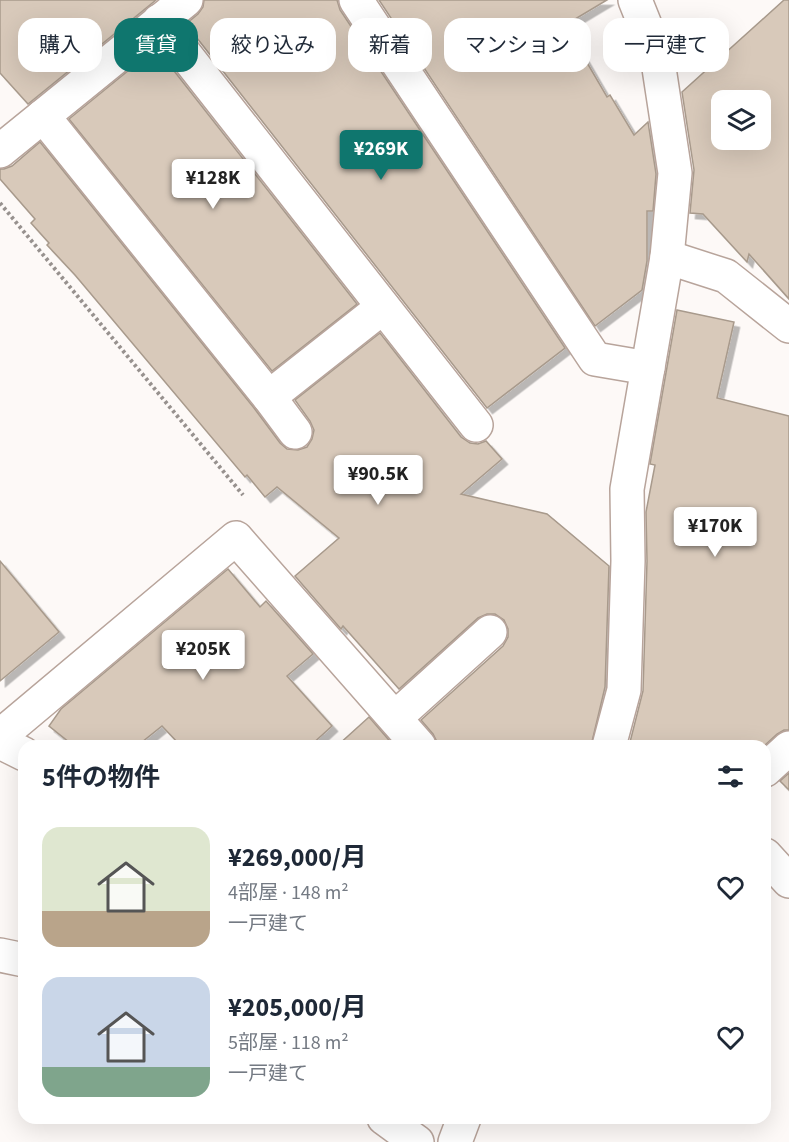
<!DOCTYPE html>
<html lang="ja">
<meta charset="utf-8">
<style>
:root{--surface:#fff;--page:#f2f2f3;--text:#1f2937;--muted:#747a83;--accent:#0f766e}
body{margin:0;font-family:"Source Sans 3","Noto Sans JP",sans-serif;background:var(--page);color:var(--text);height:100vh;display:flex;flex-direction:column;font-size:22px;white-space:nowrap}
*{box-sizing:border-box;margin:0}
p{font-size:20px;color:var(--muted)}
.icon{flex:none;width:33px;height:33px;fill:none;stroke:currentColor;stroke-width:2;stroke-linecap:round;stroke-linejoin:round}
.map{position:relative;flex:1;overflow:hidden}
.panel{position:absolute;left:18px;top:740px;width:753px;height:384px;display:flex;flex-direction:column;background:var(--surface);border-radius:18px;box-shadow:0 6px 24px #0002}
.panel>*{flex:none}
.top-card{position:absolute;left:18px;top:18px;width:753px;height:54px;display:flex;gap:12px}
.controls{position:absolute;left:711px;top:90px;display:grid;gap:12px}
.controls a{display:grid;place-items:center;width:60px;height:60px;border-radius:12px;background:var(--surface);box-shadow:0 6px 24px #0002;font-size:30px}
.price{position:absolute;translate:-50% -51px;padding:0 14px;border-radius:6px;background:#fff;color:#222;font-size:20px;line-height:39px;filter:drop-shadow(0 2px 3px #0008)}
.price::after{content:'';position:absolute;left:50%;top:36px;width:18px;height:14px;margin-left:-9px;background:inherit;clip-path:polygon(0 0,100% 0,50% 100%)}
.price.on{background:var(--accent);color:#fff}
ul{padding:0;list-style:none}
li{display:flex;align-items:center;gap:18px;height:150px;padding:0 24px}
li span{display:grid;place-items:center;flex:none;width:168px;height:120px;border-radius:18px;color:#555}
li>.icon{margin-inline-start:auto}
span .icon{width:72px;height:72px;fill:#fffc;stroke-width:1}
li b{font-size:26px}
h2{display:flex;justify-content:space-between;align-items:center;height:72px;padding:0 24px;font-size:26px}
.chip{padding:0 21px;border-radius:18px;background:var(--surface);box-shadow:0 6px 24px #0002;font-size:21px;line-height:54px}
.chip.on{background:var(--accent);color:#fff}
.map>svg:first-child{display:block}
</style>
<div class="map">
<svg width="789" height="1142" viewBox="0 0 789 1142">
<defs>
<filter id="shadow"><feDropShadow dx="5.5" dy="5.5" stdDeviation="0" flood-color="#0004"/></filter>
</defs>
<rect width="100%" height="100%" fill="#fdf9f7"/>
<!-- building -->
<g fill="#d8c9ba" stroke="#a89a8c" stroke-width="1.5" fill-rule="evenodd" filter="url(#shadow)">
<polygon points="0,0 156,0 28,104 0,73"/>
<polygon points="204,0 337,0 340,10 565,348 487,408 186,24 198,14 203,7"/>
<polygon points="379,0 607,0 565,25 607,97 610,95 634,135 648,122 656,174 653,211 647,211 647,261 642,290 595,326"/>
<path d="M784 0H789V299L749 254 747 262 703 214 690 213 694 170 682 92ZM722 100H760V140H722Z"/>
<polygon points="156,48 357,304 272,371 69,119"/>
<polygon points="40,142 254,408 280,443 287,449 298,450 307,447 312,439 314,430 310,421 295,400 380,333 461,437 470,443 478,444 486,441 502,459 461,494 547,514 609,566 605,687 591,746 437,746 437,742 433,734 421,720 503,646 508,637 508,629 504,620 495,614 487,614 478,618 399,689 343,626 341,629 295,576 339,538 277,487 265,497 247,475 245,477 75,275 47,245 49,243 31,223 35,219 0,179 0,169 4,169 12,166"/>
<polygon points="677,310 734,322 717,398 789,416 789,730 784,730 777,734 764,746 629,746 643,691 647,561 646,512 655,465 650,464"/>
<polygon points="0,561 59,632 0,681"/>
<polygon points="228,569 260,607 266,601 313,654 287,676 332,726 310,746 181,746 162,726 137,746 74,746 49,726 61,709"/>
<polygon points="369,717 394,746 337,746"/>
<polygon points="789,773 789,790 780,781"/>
</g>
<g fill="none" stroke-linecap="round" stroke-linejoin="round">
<!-- minor casing -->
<g stroke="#b8a49b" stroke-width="36">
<g id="minor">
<polyline points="356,0 595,359 648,368"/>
<polyline points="159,21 476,425"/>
<polyline points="43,116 269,397 295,432"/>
<polyline points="0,151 186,0"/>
<polyline points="667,257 726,276 789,326"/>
<polyline points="269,397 383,307"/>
<polyline points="395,718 490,632"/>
<polyline points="0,736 236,538 419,746"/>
<polyline points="0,742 24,754"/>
<polyline points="609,746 624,690 628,561 627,489 667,257 675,173 657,55 635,0"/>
<polyline points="765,770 789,748"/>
<polyline points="765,855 789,881"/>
<polyline points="0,955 24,960"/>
<polyline points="384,1118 417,1142"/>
<polyline points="455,1142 464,1118"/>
</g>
</g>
<!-- path -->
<polyline stroke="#97918e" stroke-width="4" stroke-dasharray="3 3" stroke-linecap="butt" points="0,203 243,495"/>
<!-- minor -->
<use href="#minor" stroke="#fff" stroke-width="33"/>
</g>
</svg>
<div class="controls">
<a><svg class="icon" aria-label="layers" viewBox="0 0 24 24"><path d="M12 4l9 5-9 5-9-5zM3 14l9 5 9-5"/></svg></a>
</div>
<b class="price on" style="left:381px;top:181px">¥269K</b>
<b class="price" style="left:213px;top:210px">¥128K</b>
<b class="price" style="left:378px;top:506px">¥90.5K</b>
<b class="price" style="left:715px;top:558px">¥170K</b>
<b class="price" style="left:203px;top:681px">¥205K</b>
<div class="top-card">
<a class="chip">購入</a>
<a class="chip on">賃貸</a>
<a class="chip">絞り込み</a>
<a class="chip">新着</a>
<a class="chip">マンション</a>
<a class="chip">一戸建て</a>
</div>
<section class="panel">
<h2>5件の物件<svg class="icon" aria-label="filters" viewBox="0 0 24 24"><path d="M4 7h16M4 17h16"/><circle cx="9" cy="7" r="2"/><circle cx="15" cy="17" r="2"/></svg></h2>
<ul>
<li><span style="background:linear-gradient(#dfe7d0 70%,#b9a48a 0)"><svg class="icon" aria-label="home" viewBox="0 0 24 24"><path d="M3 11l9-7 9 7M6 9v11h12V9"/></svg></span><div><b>¥269,000/月</b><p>4部屋 · 148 m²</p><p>一戸建て</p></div><svg class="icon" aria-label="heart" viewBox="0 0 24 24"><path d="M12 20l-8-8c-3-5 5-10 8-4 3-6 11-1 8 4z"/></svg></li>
<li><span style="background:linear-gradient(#c9d6e8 75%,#7fa58c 0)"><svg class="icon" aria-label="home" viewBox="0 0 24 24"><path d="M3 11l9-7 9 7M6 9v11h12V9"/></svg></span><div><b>¥205,000/月</b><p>5部屋 · 118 m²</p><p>一戸建て</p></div><svg class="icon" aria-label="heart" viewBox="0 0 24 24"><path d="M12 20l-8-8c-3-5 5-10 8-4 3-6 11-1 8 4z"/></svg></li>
</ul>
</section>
</div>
